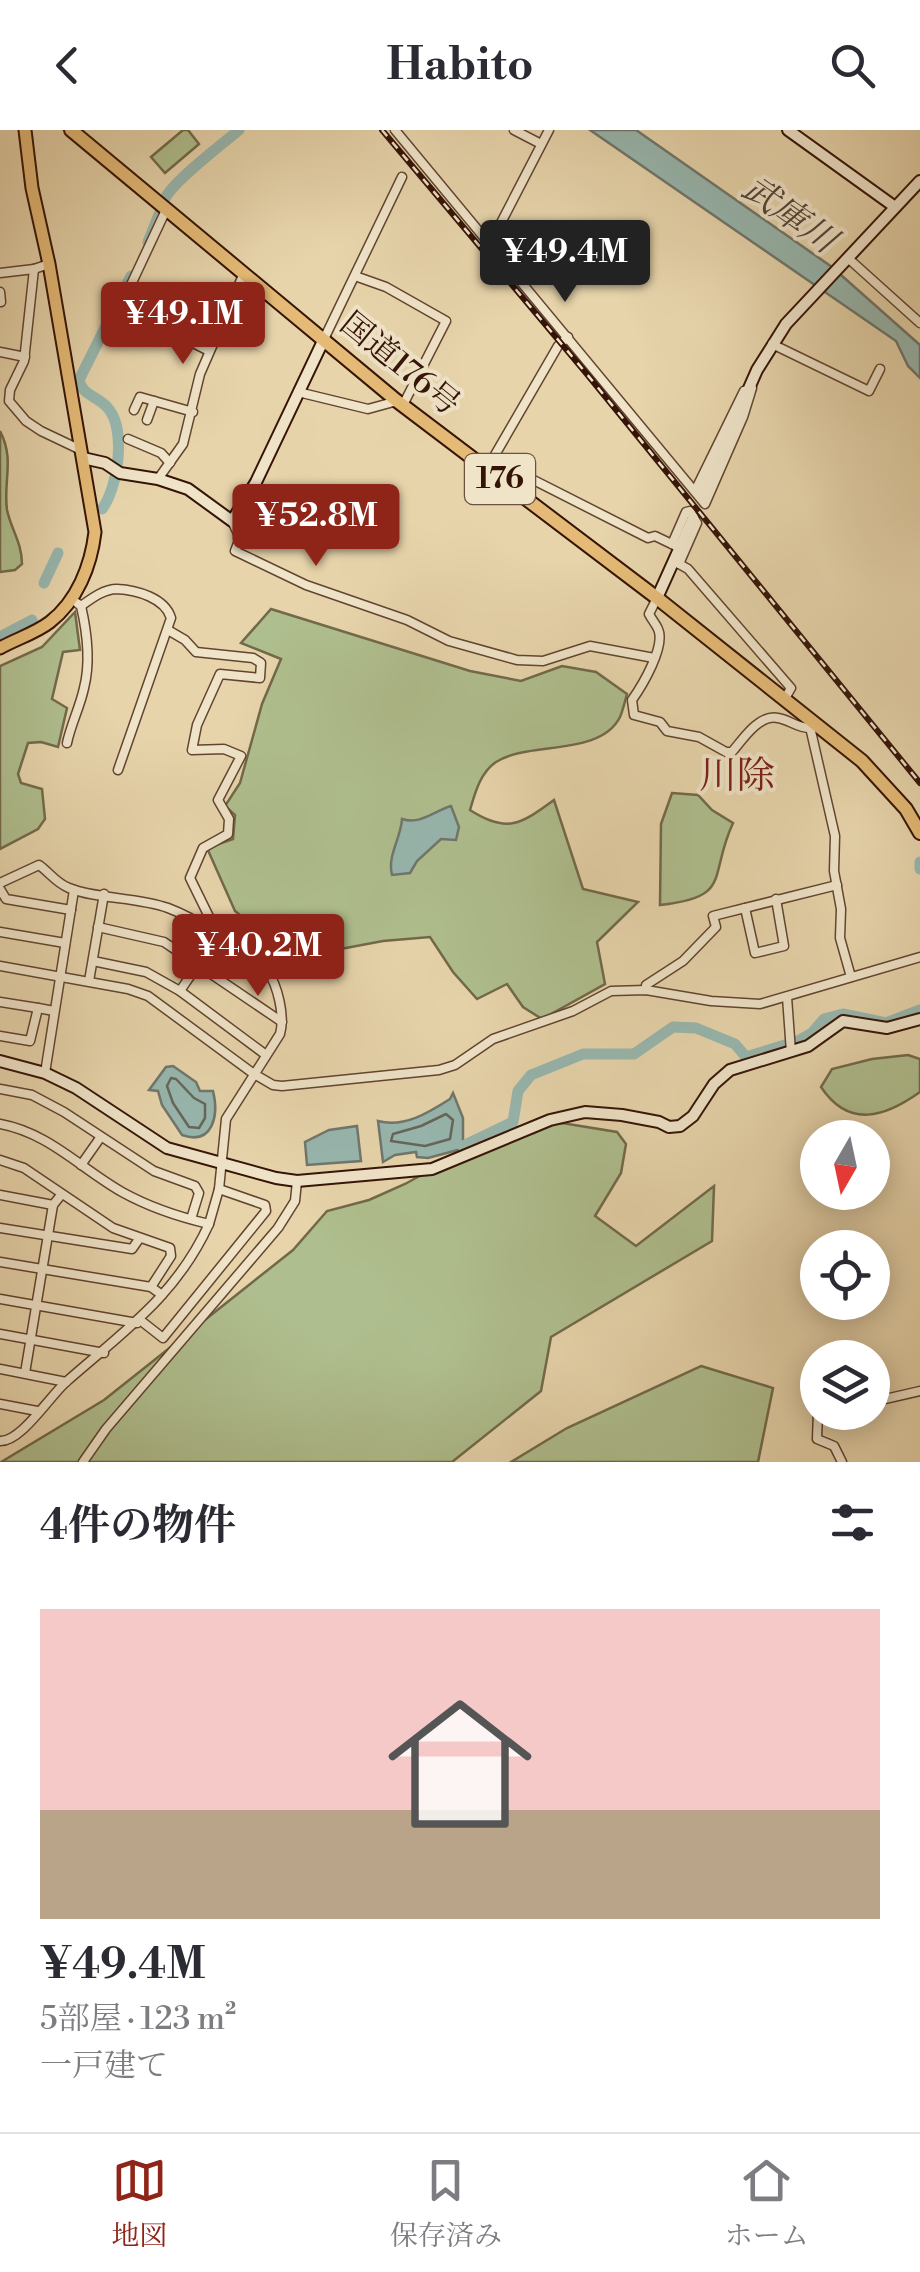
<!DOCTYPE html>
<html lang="ja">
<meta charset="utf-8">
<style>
:root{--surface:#fff;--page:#f7f7f7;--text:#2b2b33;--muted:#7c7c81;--line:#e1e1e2;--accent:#8f2418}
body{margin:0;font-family:"Libre Bodoni","Noto Serif JP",serif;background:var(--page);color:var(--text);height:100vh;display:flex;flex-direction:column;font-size:38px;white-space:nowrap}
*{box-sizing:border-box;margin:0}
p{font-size:32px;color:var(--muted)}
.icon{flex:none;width:55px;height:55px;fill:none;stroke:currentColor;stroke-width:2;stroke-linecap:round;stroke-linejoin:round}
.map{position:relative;height:1332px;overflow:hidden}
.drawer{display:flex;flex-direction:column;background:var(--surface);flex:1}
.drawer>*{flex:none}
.needle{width:65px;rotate:189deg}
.fabs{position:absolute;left:800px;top:990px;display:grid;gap:20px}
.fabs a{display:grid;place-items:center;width:90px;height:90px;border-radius:50%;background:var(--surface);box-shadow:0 5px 25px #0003;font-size:50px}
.price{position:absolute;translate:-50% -85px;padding:0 22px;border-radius:10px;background:var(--accent);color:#fff;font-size:32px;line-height:65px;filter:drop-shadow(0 2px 5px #0008)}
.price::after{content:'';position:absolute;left:50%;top:60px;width:30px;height:22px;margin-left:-15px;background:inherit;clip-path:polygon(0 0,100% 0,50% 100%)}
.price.on{background:#222;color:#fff}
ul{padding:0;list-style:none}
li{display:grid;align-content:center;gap:20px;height:530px;padding:0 40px}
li+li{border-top:2px solid var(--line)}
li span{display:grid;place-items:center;height:310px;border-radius:0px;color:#555}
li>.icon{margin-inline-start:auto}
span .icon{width:180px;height:180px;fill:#fffc;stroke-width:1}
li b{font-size:42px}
h2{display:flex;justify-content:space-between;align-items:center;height:120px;padding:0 40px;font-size:42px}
header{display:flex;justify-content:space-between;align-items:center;height:130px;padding:0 40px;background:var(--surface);font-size:45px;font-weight:700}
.tabs{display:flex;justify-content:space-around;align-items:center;height:140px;border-top:2px solid var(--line);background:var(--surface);font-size:28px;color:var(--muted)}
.tabs a{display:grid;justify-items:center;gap:5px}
.tabs .on{color:var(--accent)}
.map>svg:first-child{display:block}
</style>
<header><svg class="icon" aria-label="back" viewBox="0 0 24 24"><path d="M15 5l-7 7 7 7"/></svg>Habito<svg class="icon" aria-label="search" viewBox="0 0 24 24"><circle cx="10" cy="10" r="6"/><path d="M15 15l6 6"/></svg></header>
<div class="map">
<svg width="920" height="1332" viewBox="0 0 920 1332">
<rect width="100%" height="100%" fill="#e7d4ab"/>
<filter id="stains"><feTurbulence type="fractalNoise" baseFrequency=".002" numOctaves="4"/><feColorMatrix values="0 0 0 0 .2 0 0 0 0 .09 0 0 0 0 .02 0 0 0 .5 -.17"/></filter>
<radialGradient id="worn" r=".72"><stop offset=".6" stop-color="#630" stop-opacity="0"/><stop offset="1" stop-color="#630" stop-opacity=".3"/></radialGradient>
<!-- green -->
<g fill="#afbe8e" stroke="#72694a" stroke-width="2.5">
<polygon points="183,0 188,0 199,14 165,43 151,27"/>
<path d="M0 301C15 330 3 350 7 380 11 399 22 413 22 434L15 440 0 442Z"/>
<path d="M271 479 470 541 521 551 562 536 596 542 627 564C625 571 623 580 620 587 600 627 528 611 496 632 480 643 475 663 470 680 507 704 521 694 554 670L583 759 638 772 597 812 605 854 542 889 523 877 507 854 477 869 453 842 430 807 383 811 293 828 235 781 207 718 233 709 235 685 225 676 240 653 262 574 281 529 241 513Z"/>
<polygon points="75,482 80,520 63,522 52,569 67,578 58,617 41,612 28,613 18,644 21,653 42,659 45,689 38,699 0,719 0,536 42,517"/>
<path d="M672 663 698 665 712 680 733 693C708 747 733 767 660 775L661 694Z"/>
<path d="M908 925 920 929V962C885 987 849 999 821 957L832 939 872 929Z"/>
<polygon points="562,993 617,1002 626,1014 621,1043 595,1086 636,1116 714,1056 712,1111 551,1207 541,1261 452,1332 1,1332 104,1270 293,1120 327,1081 369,1070 405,1054 507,998"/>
<polygon points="701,1236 773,1258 758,1332 511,1332 567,1298"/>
</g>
<!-- water -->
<g fill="#97b7af" stroke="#70766c" stroke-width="2.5">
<polygon points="590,0 636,0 832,137 920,215 920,248 908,236 896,211"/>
<path d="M451 676 459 697 456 710 441 709 417 731 410 743 392 745C387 726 401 708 402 689 421 695 434 681 451 676Z"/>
<path d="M173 936 196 952 200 961H213C219 985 213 1016 182 1005L162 975 158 961 149 960 166 937Z"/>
<path d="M453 963 463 988V1011L469 1017 428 1028 417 1027 416 1022 395 1025 383 1032 378 991C404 998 428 983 450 969Z"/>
<polygon points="357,996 361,1031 307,1035 305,1012 329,1000"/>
</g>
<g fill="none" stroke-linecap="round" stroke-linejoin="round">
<!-- shore -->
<g stroke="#66665b" stroke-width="2.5">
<polygon points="171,948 176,949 194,968 205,974 205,988 199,998 189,997 173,973 167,956"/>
<polygon points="446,984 453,990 450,1009 425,1016 391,1011 393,1004 421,996"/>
</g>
<!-- river -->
<g stroke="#97b7af" stroke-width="11">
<path d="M166 67C174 51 222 14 239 0"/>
<polyline points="148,112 160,82"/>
<path d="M102 379C118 358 127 298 107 277 97 266 82 265 79 250L131 146"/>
<polyline points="44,453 58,423"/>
<polyline points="0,507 32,490"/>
<polyline points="920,732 920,739"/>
<polyline points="463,1016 513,992 518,961 531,945 583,924 634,924 673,897 696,898 735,914 746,927 798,911 812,903 824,889 843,884 886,893 920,880"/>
</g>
<!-- street casing -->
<g stroke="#624430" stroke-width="11">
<g id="street">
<polyline points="395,0 705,374 743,287 752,258"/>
<polyline points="514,0 541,14"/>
<polyline points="166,80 121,176 209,221"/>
<polyline points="490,114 549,0"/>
<polyline points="849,129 920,193"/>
<polyline points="49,134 34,139 24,231 10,260 9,271 26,291 41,301 81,320"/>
<polyline points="0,143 34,139"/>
<polyline points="355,146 386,157 446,191 403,275"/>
<polyline points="0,162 1,172"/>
<polyline points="324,209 402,47"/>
<polyline points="772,214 869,261 880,239"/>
<polyline points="0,222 25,227"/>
<polyline points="298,262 368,279 397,271"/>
<polyline points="134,280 140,267 193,282"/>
<polyline points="147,290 154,271"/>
<polyline points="128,309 161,323 170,333"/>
<polyline points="492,329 648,408 655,406 680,418"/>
<polyline points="492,330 558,216 568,207"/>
<polyline points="158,349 183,314 200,244 244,143"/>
<polyline points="695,361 744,261"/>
<polyline points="232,391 240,408 235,421 306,455 407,490 449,511 517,530 543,531 590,516 654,528"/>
<polyline points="672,414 686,382 690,381 697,393 679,434"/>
<polyline points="674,431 688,439 791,558 784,570"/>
<path d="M657 468 649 484C652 490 656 494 658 499 666 516 642 556 632 570L634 585 660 592 667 601 699 607 726 622H732C743 609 759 584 778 588 790 590 797 598 810 598"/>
<path d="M81 476C92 468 104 459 117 459 137 460 165 468 171 488L118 640"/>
<polyline points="168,500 185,510 196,522 253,528 261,533 260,548 220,544 197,595 192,620 224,619 241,626 218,670 229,689 228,704 203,718 190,748 216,801"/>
<polyline points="810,597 835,706 834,741 841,779 840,808 851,847"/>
<path d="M67 613C71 594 80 577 84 558 91 531 87 502 81 476L77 473"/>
<path d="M0 753 39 735C49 742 56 753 69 758 96 769 137 767 168 778 205 792 236 818 267 840 278 856 285 886 280 904L226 989 219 1059 209 1094C179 1087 149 1077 122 1062 80 1038 49 1003 0 994"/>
<polyline points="0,759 6,769 71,780"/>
<polyline points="745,778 755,823 784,816 776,769"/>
<polyline points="98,797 164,812 282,892"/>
<polyline points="0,802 65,813"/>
<polyline points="93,831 146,842 180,861 266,925"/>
<polyline points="0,836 128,859 148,866 254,944 273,955 282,956 439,940 455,935 493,909 573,881 611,861 646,860 711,871 760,874 920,827"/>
<polyline points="89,851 104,764"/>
<polyline points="646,860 646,855 683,831 716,797 713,786 837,755"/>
<polyline points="180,861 218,805"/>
<polyline points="787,867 791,922"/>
<polyline points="0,872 38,878"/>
<polyline points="0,906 30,911 38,878 54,881"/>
<polyline points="45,943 74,760"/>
<polyline points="0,959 32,965 64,982 154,1041 195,1056 199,1063 191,1089"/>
<polyline points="0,1030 24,1038 113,1098 170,1118 171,1126 151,1157"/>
<polyline points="81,1035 100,1008"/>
<polyline points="0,1065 53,1075"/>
<polyline points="0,1098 132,1119 139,1109"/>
<polyline points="0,1132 151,1157 162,1165"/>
<polyline points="0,1169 137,1193"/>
<polyline points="140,1190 163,1208 266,1081 265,1075 219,1059"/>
<polyline points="0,1204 104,1223"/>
<polyline points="0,1239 66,1252"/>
<polyline points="25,1243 53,1075 61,1065"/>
<polyline points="872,1272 920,1261"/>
<polyline points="0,1274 37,1281"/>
<polyline points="818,1282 817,1309 834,1316 842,1332"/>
<path d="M0 1311C21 1312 49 1267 66 1252 124 1201 176 1166 209 1094"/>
<polyline points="83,1332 106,1299 278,1098 295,1071 297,1051"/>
</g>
</g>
<!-- secondary casing -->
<g stroke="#351407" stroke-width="14">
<g id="secondary">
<polyline points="788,0 895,77"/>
<polyline points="83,328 105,333 120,343 158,349 188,359 232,391 256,352 324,209"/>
<polyline points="702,365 757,240 786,194 920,51"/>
<polyline points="657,468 693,388"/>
<polyline points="0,931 45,943 76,958 167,1018 276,1048 297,1051 432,1039 550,990 585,982 622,985 659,992 669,997 680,996 693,986 714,954 730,940 808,916 843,891 887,898 920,889"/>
</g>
</g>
<!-- primary casing -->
<g stroke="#351407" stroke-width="15">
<path id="primary" d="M0 518C16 509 36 503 50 492 77 471 91 436 95 402L49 134 32 58 25 0"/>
</g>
<!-- highway casing -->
<g stroke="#351407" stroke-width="16">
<polyline id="highway" points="71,0 397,271 657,468 862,631 906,679 920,703"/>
</g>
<!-- street -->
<use href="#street" stroke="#efe3c8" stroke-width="8"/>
<!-- secondary -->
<use href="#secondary" stroke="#efe3c8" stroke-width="10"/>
<!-- primary -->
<use href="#primary" stroke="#e4ba76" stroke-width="11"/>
<!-- highway -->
<use href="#highway" stroke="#e4ba76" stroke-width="12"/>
<!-- rail casing -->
<g stroke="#351407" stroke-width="6">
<polyline id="rail" points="382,0 586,243 920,653"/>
</g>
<!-- rail -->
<use href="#rail" stroke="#efe3c8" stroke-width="2.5" stroke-dasharray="8" stroke-linecap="butt"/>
</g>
<g text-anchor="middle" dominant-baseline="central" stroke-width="8" stroke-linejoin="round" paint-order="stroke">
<!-- shield labels -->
<rect fill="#efe3c8" stroke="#6d5241" stroke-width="2.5" x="465" y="324" width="70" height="50" rx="8"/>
<g font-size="30" font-weight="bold" fill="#351407">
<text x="500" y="349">176</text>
</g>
<!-- street labels -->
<g font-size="32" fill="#351407" stroke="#efe3c8">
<text transform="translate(400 234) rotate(39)">国道176号</text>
</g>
<!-- water labels -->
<g font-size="35" font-style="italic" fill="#524539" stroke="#efe3c8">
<text transform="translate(789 85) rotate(35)">武庫川</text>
</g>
<!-- quarter labels -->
<g font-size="38" fill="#7a1f14" stroke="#efe3c8">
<text x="737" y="646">川除</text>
</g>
</g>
<rect width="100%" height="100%" filter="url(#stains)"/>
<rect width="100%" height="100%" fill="url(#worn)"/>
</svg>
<div class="fabs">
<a><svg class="needle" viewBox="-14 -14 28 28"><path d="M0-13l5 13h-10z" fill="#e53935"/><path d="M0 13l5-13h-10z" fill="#7c7c81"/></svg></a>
<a><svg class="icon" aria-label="locate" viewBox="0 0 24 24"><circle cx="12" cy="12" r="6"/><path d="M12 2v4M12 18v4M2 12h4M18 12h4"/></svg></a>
<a><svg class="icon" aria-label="layers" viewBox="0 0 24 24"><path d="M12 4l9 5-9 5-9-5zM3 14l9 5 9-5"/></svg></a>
</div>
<b class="price on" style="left:565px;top:175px">¥49.4M</b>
<b class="price" style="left:183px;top:237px">¥49.1M</b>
<b class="price" style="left:316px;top:439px">¥52.8M</b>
<b class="price" style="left:258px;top:869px">¥40.2M</b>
</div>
<section class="drawer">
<h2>4件の物件<svg class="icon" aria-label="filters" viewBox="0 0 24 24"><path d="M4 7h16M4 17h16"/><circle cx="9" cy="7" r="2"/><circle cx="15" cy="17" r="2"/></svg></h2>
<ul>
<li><span style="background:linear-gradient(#f6c9c9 65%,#b9a48a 0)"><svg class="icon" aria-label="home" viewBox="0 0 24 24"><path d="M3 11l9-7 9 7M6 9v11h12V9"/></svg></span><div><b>¥49.4M</b><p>5部屋 · 123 m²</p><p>一戸建て</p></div></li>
</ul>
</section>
<nav class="tabs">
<a class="on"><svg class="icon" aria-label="map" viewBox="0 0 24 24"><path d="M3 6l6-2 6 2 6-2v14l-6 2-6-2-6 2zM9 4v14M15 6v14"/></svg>地図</a>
<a><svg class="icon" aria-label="saved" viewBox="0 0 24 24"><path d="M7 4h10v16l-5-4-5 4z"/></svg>保存済み</a>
<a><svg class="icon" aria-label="home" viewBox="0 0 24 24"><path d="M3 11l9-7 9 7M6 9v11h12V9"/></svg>ホーム</a>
</nav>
